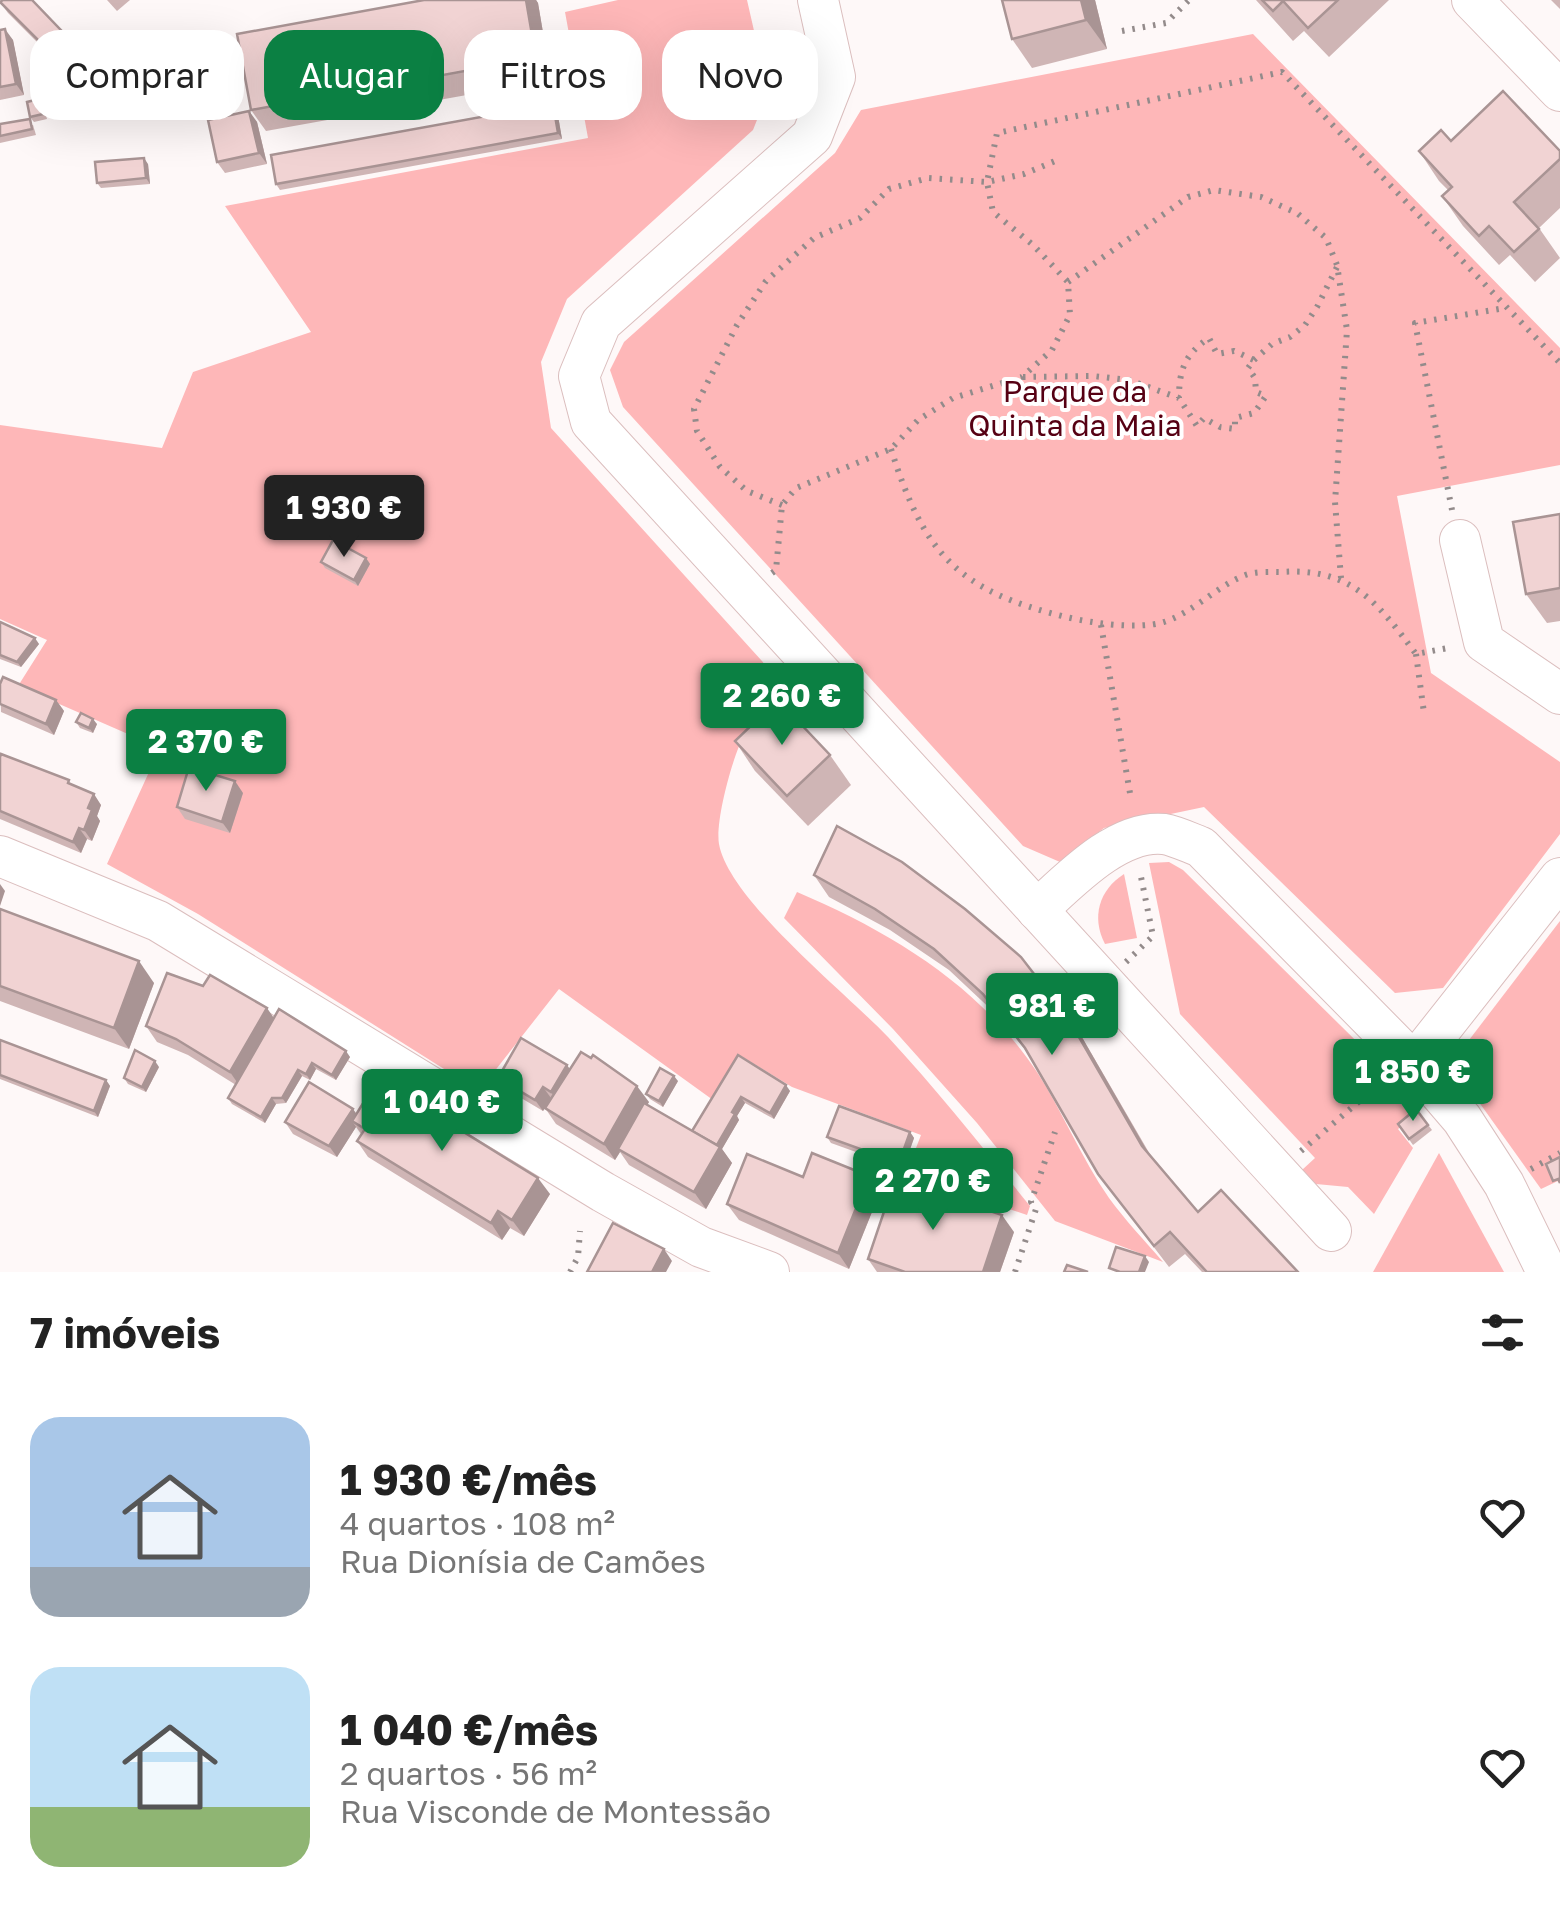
<!DOCTYPE html>
<html lang="pt">
<meta charset="utf-8">
<style>
:root{--surface:#fff;--page:#f6f6f6;--text:#222;--muted:#767676;--accent:#0b8043}
body{margin:0;font-family:"Golos Text",sans-serif;background:var(--page);color:var(--text);height:100vh;display:flex;flex-direction:column;font-size:38px;white-space:nowrap}
*{box-sizing:border-box;margin:0}
p{font-size:32px;color:var(--muted)}
.icon{flex:none;width:55px;height:55px;fill:none;stroke:currentColor;stroke-width:2;stroke-linecap:round;stroke-linejoin:round}
.map{position:relative;height:1272px;overflow:hidden}
.drawer{display:flex;flex-direction:column;background:var(--surface);flex:1}
.drawer>*{flex:none}
.guide{position:absolute;left:30px;top:30px;width:1000px;height:90px;display:flex;gap:20px}
.price{position:absolute;translate:-50% -85px;padding:0 22px;border-radius:10px;background:var(--accent);color:#fff;font-size:32px;line-height:65px;filter:drop-shadow(0 2px 5px #0008)}
.price::after{content:'';position:absolute;left:50%;top:60px;width:30px;height:22px;margin-left:-15px;background:inherit;clip-path:polygon(0 0,100% 0,50% 100%)}
.price.active{background:#222;color:#fff}
ul{padding:0;list-style:none}
li{display:flex;align-items:center;gap:30px;height:250px;padding:0 30px}
li span{display:grid;place-items:center;flex:none;width:280px;height:200px;border-radius:30px;color:#555}
li>.icon{margin-inline-start:auto}
span .icon{width:120px;height:120px;fill:#fffc;stroke-width:1}
li b{font-size:42px}
h2{display:flex;justify-content:space-between;align-items:center;height:120px;padding:0 30px;font-size:42px}
.tag{padding:0 35px;border-radius:30px;background:var(--surface);box-shadow:0 10px 40px #0002;font-size:35px;line-height:90px}
.tag.active{background:var(--accent);color:#fff}
.map>svg:first-child{display:block}
</style>
<div class="map">
<svg width="1560" height="1272" viewBox="0 0 1560 1272">
<rect width="100%" height="100%" fill="#fef8f8"/>
<!-- green -->
<g fill="#feb7b8">
<path d="M618 0H747L768 92 753 130 567 299 541 362 551 428 789 691C775 704 754 718 745 734 733 754 715 821 719 844 729 900 846 993 888 1037 938 1091 984 1149 1030 1206L1027 1215 906 1174 921 1135 792 1087 741 1056 713 1100 559 989 479 1091 198 914 107 864 160 748 18 686 47 640 0 619V425L162 448 193 372 311 332 225 206 588 138 565 12Z"/>
<polygon points="1253,34 1560,348 1560,465 1397,496 1431,673 1560,762 1560,834 1443,988 1395,993 1204,807 1104,828 1060,862 1023,846 623,407 610,370 624,342 835,153 861,110"/>
<polygon points="1169,862 1183,870 1417,1101 1417,1114 1398,1129 1413,1148 1374,1214 1348,1187 1316,1184 1302,1170 1315,1158 1180,1014 1149,863"/>
<path d="M1124 874 1137 938 1105 944C1091 917 1099 890 1124 874Z"/>
<path d="M797 892C891 932 979 985 1037 1072 1063 1112 1081 1158 1109 1198 1125 1220 1145 1241 1163 1262L1055 1221 977 1123 893 1029 784 918Z"/>
<polygon points="1560,921 1560,1180 1541,1189 1461,1077 1466,1044"/>
<polygon points="1439,1153 1504,1272 1373,1272"/>
</g>
<g fill="none" stroke-linecap="round" stroke-linejoin="round">
<!-- minor casing -->
<g stroke="#dbbebe" stroke-width="42">
<g id="minor">
<polyline points="818,0 835,77 812,136 601,323 579,376 591,422 1331,1231"/>
<polyline points="1472,0 1560,91"/>
<polyline points="1460,540 1484,642 1560,694"/>
<polyline points="0,856 158,921 603,1192 701,1247 769,1272"/>
<path d="M1037 910C1068 882 1117 829 1164 834 1176 836 1190 843 1201 847L1414 1063 1462 1119 1504 1184 1547 1272"/>
<polyline points="1414,1063 1560,878"/>
</g>
</g>
<!-- path -->
<g stroke="#938b8b" stroke-width="6" stroke-dasharray="2.5 8" stroke-linecap="butt">
<polyline points="1122,31 1166,23 1189,0"/>
<polyline points="1068,282 1188,197 1214,190 1261,197 1297,213 1326,238 1337,265 1347,330 1335,502 1341,578"/>
<polyline points="1254,360 1272,344 1290,337 1305,325 1317,307 1337,267"/>
<path d="M1023 377 1093 376 1129 380 1179 398 1197 426 1204 418 1220 427 1235 429V418L1254 413 1266 396 1256 392 1255 378 1248 368 1254 360 1234 351 1217 354 1209 338C1185 354 1179 370 1179 398"/>
<path d="M891 449C924 554 958 591 1066 617 1092 623 1137 630 1164 622 1192 613 1216 587 1243 576 1254 571 1269 572 1281 572 1351 567 1378 603 1416 654L1453 647"/>
<polyline points="782,505 747,491 720,467 697,431 694,409 737,325 766,281 814,238 860,218 889,189 928,178 987,182 1024,174 1055,161"/>
<polyline points="1452,510 1415,323 1505,308"/>
<polyline points="772,573 776,570 782,505 796,488 891,449 918,420 953,398 1022,377 1052,350 1070,315 1068,282 1033,245 993,212 987,182 997,133 1282,72 1560,363"/>
<polyline points="1101,625 1131,799"/>
<polyline points="1416,654 1424,713"/>
<polyline points="1126,962 1153,936 1140,872"/>
<polyline points="1301,1151 1383,1081"/>
<polyline points="1531,1169 1560,1153"/>
<polyline points="570,1272 578,1257 580,1231"/>
<polyline points="1015,1272 1036,1209 1031,1202 1055,1132"/>
</g>
<!-- minor -->
<use href="#minor" stroke="#fff" stroke-width="40"/>
</g>
<!-- wall -->
<g fill="#cfb5b5">
<polygon points="107,0 130,0 117,11"/>
<polygon points="424,0 536,0 538,3 551,80 266,131 251,110"/>
<polygon points="1002,0 1095,0 1107,49 1032,68 1012,39"/>
<polygon points="1256,0 1389,0 1329,57 1304,31 1293,41"/>
<polygon points="1551,0 1560,0 1560,9"/>
<polygon points="0,2 103,74 111,85 95,100 8,13"/>
<polygon points="0,30 13,40 24,95 0,100"/>
<polygon points="39,99 43,104 47,119 34,122 30,117"/>
<polygon points="557,110 562,139 280,190 276,184"/>
<polygon points="249,111 257,122 267,164 225,173 217,162"/>
<polygon points="0,124 33,125 36,135 0,143"/>
<polygon points="1451,141 1560,151 1560,208 1539,228 1560,258 1535,282 1510,255 1499,265 1463,226 1442,196 1448,190 1439,181 1419,151"/>
<polygon points="148,164 150,184 101,188 97,183"/>
<polygon points="1560,514 1560,621 1547,623 1526,594"/>
<polygon points="366,558 370,564 358,586 325,568 321,562"/>
<polygon points="0,622 39,644 21,667 0,659"/>
<polygon points="0,684 56,700 64,711 54,735 1,712"/>
<polygon points="76,722 97,724 93,733 80,728"/>
<polygon points="735,741 830,755 851,785 808,826 755,771"/>
<polygon points="0,757 72,785 101,805 97,816 100,821 92,841 87,839 81,853 0,819"/>
<polygon points="243,793 230,833 185,819 177,807"/>
<polygon points="814,875 1068,1018 1083,1039 1151,1156 1198,1212 1298,1272 1202,1272 1185,1254 1169,1267 1098,1174 1031,1057 998,1016 949,970 890,930 829,897"/>
<polygon points="0,909 154,983 129,1049 0,1001"/>
<polygon points="274,1018 350,1057 336,1080 316,1069 310,1080 302,1076 286,1103 276,1104 265,1123 232,1104 228,1098 236,1085 188,1055 157,1042 146,1026"/>
<polygon points="0,1040 106,1080 110,1086 98,1117 0,1079"/>
<polygon points="738,1055 790,1091 774,1119 745,1103 737,1116 739,1120 722,1149 732,1163 706,1209 629,1165 620,1152 615,1160 556,1124 545,1108 543,1111 506,1089 498,1078 570,1069 649,1102 647,1105 692,1131"/>
<polygon points="159,1067 146,1092 128,1084 124,1078"/>
<polygon points="678,1081 663,1107 650,1099 646,1094"/>
<polygon points="1416,1109 1432,1130 1413,1145 1398,1124"/>
<polygon points="356,1114 550,1194 524,1236 510,1228 502,1240 368,1157 357,1141 361,1134 356,1127 337,1157 293,1134 285,1122"/>
<polygon points="910,1132 914,1138 903,1169 831,1143 827,1137"/>
<polygon points="869,1176 880,1192 849,1269 739,1220 727,1204 803,1177"/>
<polygon points="1014,1232 1000,1272 877,1272 868,1259"/>
</g>
<!-- shaded-wall -->
<g fill="#a99494">
<polygon points="526,0 536,0 538,3 551,80 536,58"/>
<polygon points="1081,0 1095,0 1107,49 1086,20"/>
<polygon points="5,29 13,40 24,95 16,84"/>
<polygon points="553,104 557,110 562,139 558,133"/>
<polygon points="249,111 257,122 267,164 259,153"/>
<polygon points="144,158 148,164 150,184 146,178"/>
<polygon points="366,558 370,564 358,586 354,580"/>
<polygon points="35,638 39,644 21,667 17,662"/>
<polygon points="56,700 64,711 54,735 46,724"/>
<polygon points="93,719 97,724 93,733 89,728"/>
<polygon points="235,781 243,793 230,833 222,822"/>
<polygon points="94,794 101,805 97,816 100,821 92,841 84,830 88,808"/>
<polygon points="79,828 87,839 81,853 73,842"/>
<polygon points="0,884 5,891 0,906"/>
<polygon points="139,961 154,983 129,1049 114,1028"/>
<polygon points="267,1008 278,1024 241,1088 230,1072"/>
<polygon points="1068,1018 1083,1039 1157,1168 1142,1146"/>
<polygon points="346,1051 350,1057 336,1080 332,1075"/>
<polygon points="155,1061 159,1067 146,1092 142,1087"/>
<polygon points="312,1063 316,1069 310,1080 306,1074"/>
<polygon points="567,1065 575,1076 559,1103 551,1092"/>
<polygon points="298,1070 302,1076 286,1103 282,1098"/>
<polygon points="674,1076 678,1081 663,1107 659,1101"/>
<polygon points="106,1080 110,1086 98,1117 94,1111"/>
<polygon points="786,1085 790,1091 774,1119 770,1113"/>
<polygon points="637,1086 649,1102 621,1151 618,1149 620,1152 615,1160 604,1144"/>
<polygon points="543,1087 551,1098 543,1111 535,1100"/>
<polygon points="741,1097 745,1103 737,1116 739,1120 722,1149 732,1163 706,1209 694,1192 732,1112"/>
<polygon points="272,1098 276,1104 265,1123 261,1117"/>
<polygon points="353,1109 361,1120 352,1121 356,1127 337,1157 329,1146"/>
<polygon points="910,1132 914,1138 903,1169 899,1163"/>
<polygon points="869,1176 880,1192 849,1269 838,1253"/>
<polygon points="538,1178 550,1194 524,1236 512,1220"/>
<polygon points="498,1211 510,1228 502,1240 491,1223"/>
<polygon points="1002,1215 1014,1232 1000,1272 983,1272"/>
<polygon points="664,1249 672,1261 666,1272 652,1272"/>
<polygon points="1145,1256 1149,1262 1145,1272 1139,1272"/>
</g>
<!-- building -->
<g fill="#f1d3d3" stroke="#a99494" stroke-width="2.5">
<polygon points="3,0 32,0 103,74 87,89 0,2"/>
<polygon points="424,0 526,0 536,58 251,110 237,34"/>
<polygon points="1002,0 1081,0 1086,20 1012,39"/>
<polygon points="1262,0 1338,0 1308,28 1283,1 1273,11"/>
<polygon points="5,29 16,84 0,87 0,30"/>
<polygon points="1503,91 1560,151 1560,159 1514,202 1539,229 1514,252 1489,226 1479,236 1442,196 1452,187 1419,151 1441,130 1451,141"/>
<polygon points="39,99 43,114 30,117 27,102"/>
<polygon points="553,104 558,133 276,184 271,155"/>
<polygon points="249,111 259,153 217,162 208,120"/>
<polygon points="30,119 32,129 0,136 0,124"/>
<polygon points="144,158 146,178 97,183 95,162"/>
<polygon points="1560,514 1560,588 1526,594 1513,522"/>
<polygon points="333,540 366,558 354,580 321,562"/>
<polygon points="0,622 35,638 17,662 0,655"/>
<polygon points="3,677 56,700 46,724 0,704 0,684"/>
<polygon points="778,700 830,755 787,796 735,741"/>
<polygon points="81,713 93,719 89,728 76,722"/>
<polygon points="1,754 69,780 68,783 94,794 88,808 92,810 84,830 79,828 73,842 0,811 0,757"/>
<polygon points="189,767 235,781 222,822 177,807"/>
<polygon points="837,826 902,862 965,909 1021,957 1068,1018 1142,1146 1198,1212 1221,1190 1298,1272 1207,1272 1170,1232 1154,1246 1098,1174 1025,1048 983,994 934,949 875,909 814,875"/>
<polygon points="0,909 139,961 114,1028 0,986"/>
<polygon points="167,973 203,986 210,975 267,1008 230,1072 176,1039 146,1026"/>
<polygon points="279,1009 346,1051 332,1075 312,1063 306,1074 298,1070 282,1098 272,1098 261,1117 228,1098"/>
<polygon points="521,1038 567,1065 551,1092 543,1087 535,1100 498,1078"/>
<polygon points="0,1040 106,1080 94,1111 0,1075"/>
<polygon points="135,1050 155,1061 142,1087 124,1078"/>
<polygon points="581,1052 591,1058 593,1055 637,1086 604,1144 545,1108"/>
<polygon points="738,1055 786,1085 770,1113 741,1097 732,1112 735,1114 717,1145 692,1131"/>
<polygon points="660,1068 674,1076 659,1101 646,1094"/>
<polygon points="378,1079 538,1178 512,1220 498,1211 491,1223 357,1141 365,1129 352,1121"/>
<polygon points="309,1082 353,1109 329,1146 285,1122"/>
<polygon points="644,1103 720,1147 694,1192 618,1149"/>
<polygon points="839,1106 910,1132 899,1163 827,1137"/>
<polygon points="1416,1109 1428,1125 1409,1139 1398,1124"/>
<polygon points="812,1153 869,1176 838,1253 727,1204 747,1154 803,1177"/>
<polygon points="1560,1157 1560,1183 1558,1179 1553,1181 1546,1164"/>
<polygon points="895,1179 1002,1215 983,1272 905,1272 868,1259"/>
<polygon points="613,1223 664,1249 652,1272 587,1272"/>
<polygon points="1116,1247 1145,1256 1139,1272 1120,1272 1109,1268"/>
<polygon points="1067,1265 1088,1272 1064,1272"/>
</g>
<g text-anchor="middle" dominant-baseline="central" stroke-width="8" stroke-linejoin="round" paint-order="stroke">
<!-- park labels -->
<g font-size="30" fill="#560013" stroke="#fff">
<text x="1075" y="391">Parque da<tspan x="1075" dy="34">Quinta da Maia</tspan></text>
</g>
</g>
</svg>
<b class="price active" style="left:344px;top:560px">1 930 €</b>
<b class="price" style="left:782px;top:748px">2 260 €</b>
<b class="price" style="left:206px;top:794px">2 370 €</b>
<b class="price" style="left:1052px;top:1058px">981 €</b>
<b class="price" style="left:1413px;top:1124px">1 850 €</b>
<b class="price" style="left:442px;top:1154px">1 040 €</b>
<b class="price" style="left:933px;top:1233px">2 270 €</b>
<div class="guide">
<a class="tag">Comprar</a>
<a class="tag active">Alugar</a>
<a class="tag">Filtros</a>
<a class="tag">Novo</a>
</div>
</div>
<section class="drawer">
<h2>7 imóveis<svg class="icon" aria-label="filters" viewBox="0 0 24 24"><path d="M4 7h16M4 17h16"/><circle cx="9" cy="7" r="2"/><circle cx="15" cy="17" r="2"/></svg></h2>
<ul>
<li><span style="background:linear-gradient(#a9c7e8 75%,#9aa5b1 0)"><svg class="icon" aria-label="home" viewBox="0 0 24 24"><path d="M3 11l9-7 9 7M6 9v11h12V9"/></svg></span><div><b>1 930 €/mês</b><p>4 quartos · 108 m²</p><p>Rua Dionísia de Camões</p></div><svg class="icon" aria-label="heart" viewBox="0 0 24 24"><path d="M12 20l-8-8c-3-5 5-10 8-4 3-6 11-1 8 4z"/></svg></li>
<li><span style="background:linear-gradient(#bfe0f5 70%,#8fb573 0)"><svg class="icon" aria-label="home" viewBox="0 0 24 24"><path d="M3 11l9-7 9 7M6 9v11h12V9"/></svg></span><div><b>1 040 €/mês</b><p>2 quartos · 56 m²</p><p>Rua Visconde de Montessão</p></div><svg class="icon" aria-label="heart" viewBox="0 0 24 24"><path d="M12 20l-8-8c-3-5 5-10 8-4 3-6 11-1 8 4z"/></svg></li>
</ul>
</section>
